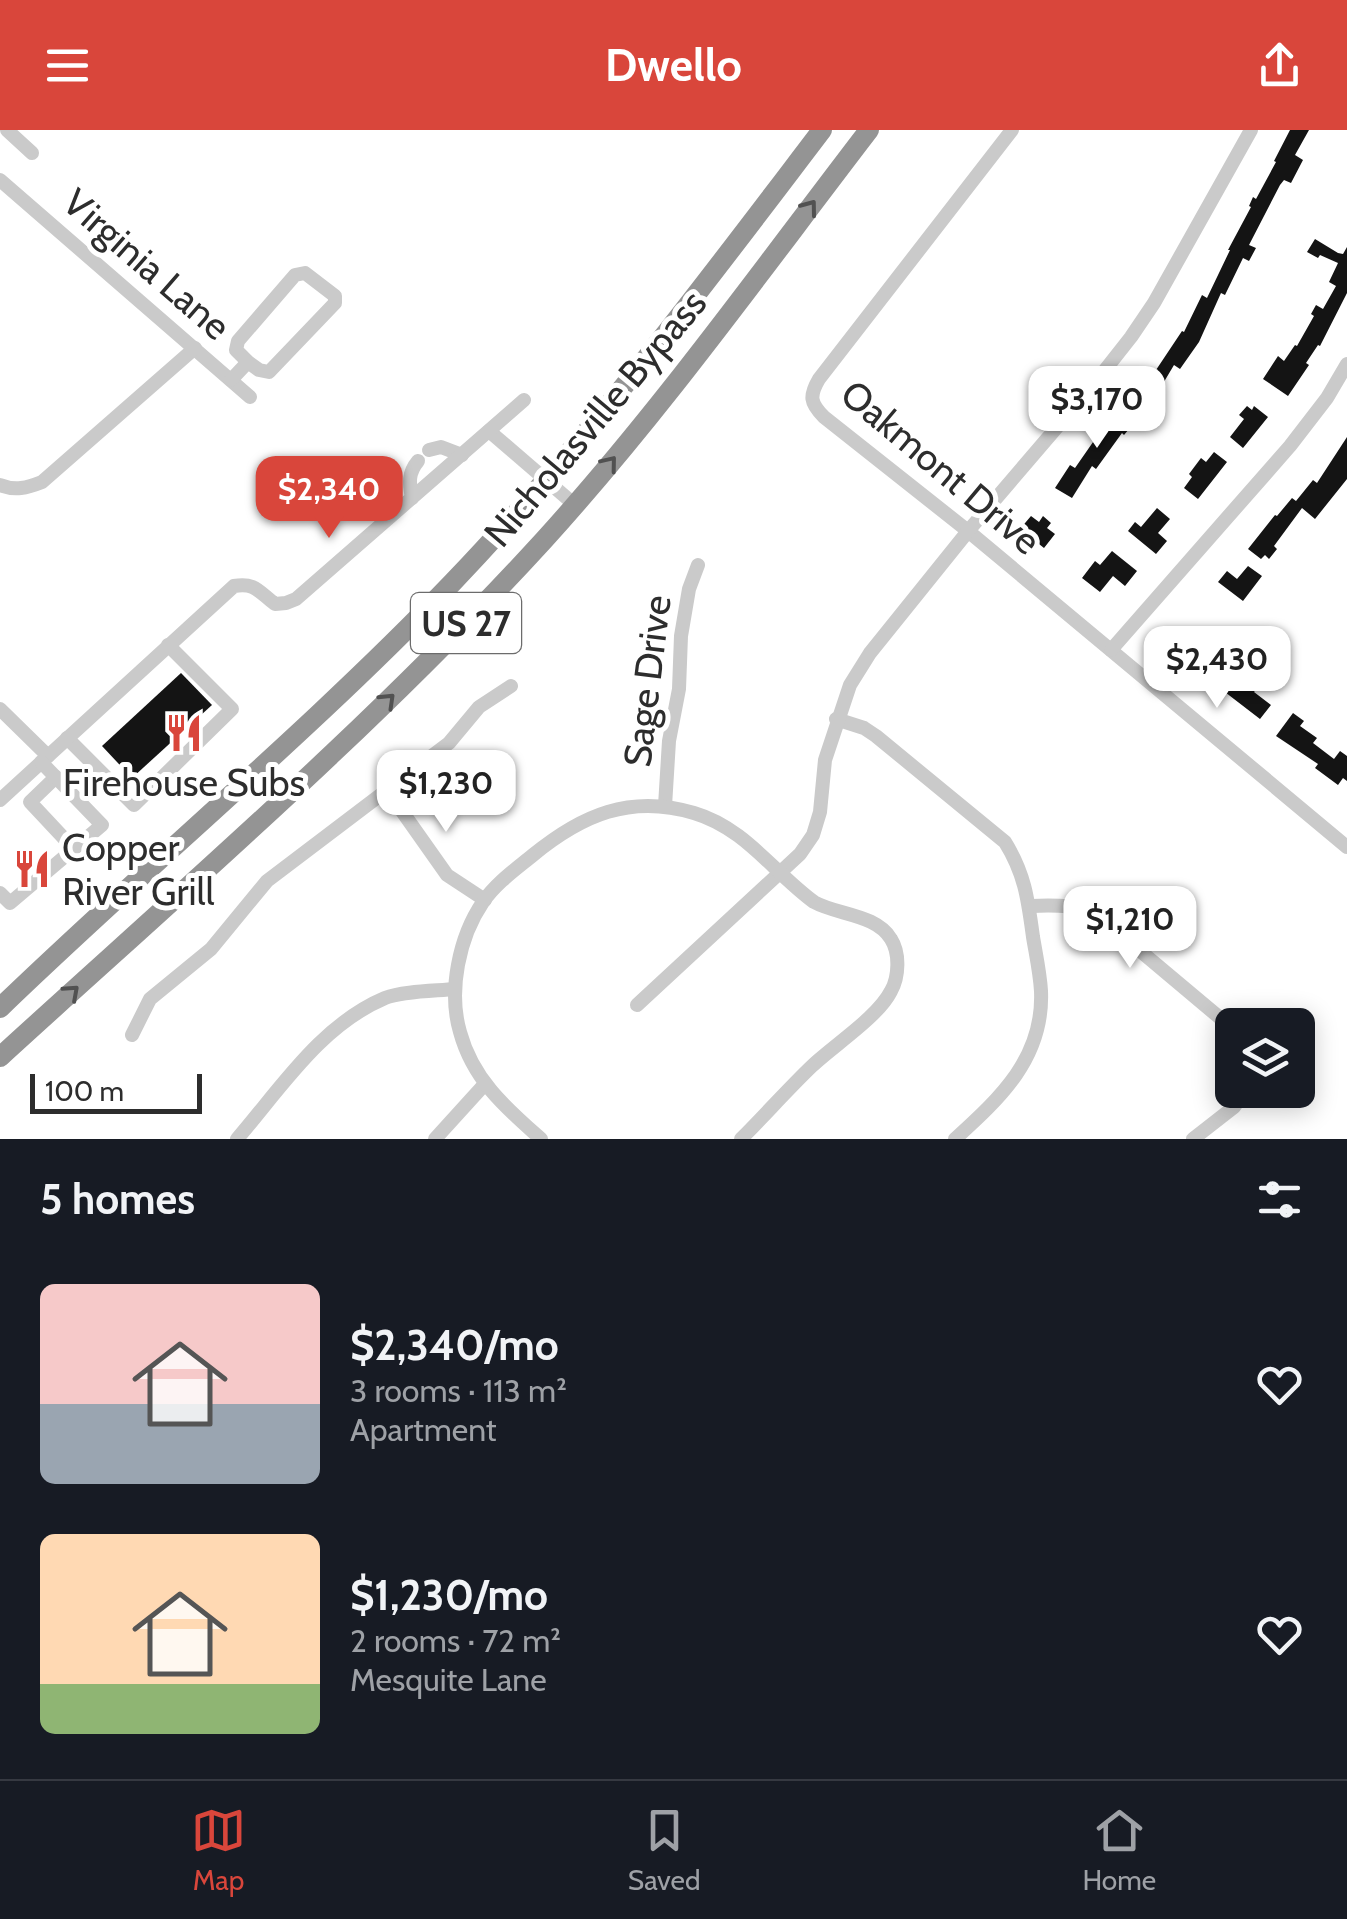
<!DOCTYPE html>
<meta charset="utf-8">
<style>
:root{--surface:#171b24;--page:#20242c;--text:#f1f3f6;--muted:#9ea1a6;--line:#363941;--accent:#d9463b}
body{margin:0;font-family:Cabin,sans-serif;background:var(--page);color:var(--text);height:100vh;display:flex;flex-direction:column;font-size:38px;white-space:nowrap}
*{box-sizing:border-box;margin:0}
p{font-size:32px;color:var(--muted)}
.icon{flex:none;width:55px;height:55px;fill:none;stroke:currentColor;stroke-width:2;stroke-linecap:round;stroke-linejoin:round}
.map{position:relative;height:1009px;overflow:hidden}
.side{display:flex;flex-direction:column;background:var(--surface);flex:1}
.side>*{flex:none}
.buttons{position:absolute;left:1215px;top:878px;display:grid;gap:20px}
.buttons a{display:grid;place-items:center;width:100px;height:100px;border-radius:15px;background:var(--surface);box-shadow:0 5px 25px #0003;font-size:50px}
.scale{position:absolute;left:30px;bottom:25px;width:172px;box-sizing:border-box;padding-left:10px;border:5px solid #2d2d2d;border-top:0;font-size:28px;line-height:35px;white-space:nowrap;color:#2d2d2d;-webkit-text-stroke:8px #fff;paint-order:stroke}
.price{position:absolute;translate:-50% -85px;padding:0 22px;border-radius:20px;background:#fff;color:#222;font-size:32px;line-height:65px;filter:drop-shadow(0 2px 5px #0008)}
.price::after{content:'';position:absolute;left:50%;top:60px;width:30px;height:22px;margin-left:-15px;background:inherit;clip-path:polygon(0 0,100% 0,50% 100%)}
.price.on{background:var(--accent);color:#fff}
ul{padding:0;list-style:none}
li{display:flex;align-items:center;gap:30px;height:250px;padding:0 40px}
li span{display:grid;place-items:center;flex:none;width:280px;height:200px;border-radius:15px;color:#555}
li>.icon{margin-inline-start:auto}
span .icon{width:120px;height:120px;fill:#fffc;stroke-width:1}
li b{font-size:42px}
h2{display:flex;justify-content:space-between;align-items:center;height:120px;padding:0 40px;font-size:42px}
header{display:flex;justify-content:space-between;align-items:center;height:130px;padding:0 40px;background:var(--accent);color:#fff;font-size:45px;font-weight:700}
.tab-bar{display:flex;justify-content:space-around;align-items:center;height:140px;border-top:2px solid var(--line);background:var(--surface);font-size:28px;color:var(--muted)}
.tab-bar a{display:grid;justify-items:center;gap:5px}
.tab-bar .on{color:var(--accent)}
.map>svg:first-child{display:block}
</style>
<header><svg class="icon" aria-label="menu" viewBox="0 0 24 24"><path d="M4 6h16M4 12h16M4 18h16"/></svg>Dwello<svg class="icon" aria-label="share" viewBox="0 0 24 24"><path d="M12 15V3M7 8l5-5 5 5M5 13v7h14v-7"/></svg></header>
<div class="map">
<svg width="1347" height="1009" viewBox="0 0 1347 1009">
<rect width="100%" height="100%" fill="#fff"/>
<!-- building -->
<g fill="#141414">
<polygon points="1290,0 1309,0 1295,25 1303,30 1291,53 1284,50 1280,55 1249,115 1256,118 1249,131 1243,128 1225,165 1221,163 1199,212 1180,239 1174,235 1152,272 1140,264 1182,201 1184,202 1202,165 1207,168 1230,120 1228,120 1251,77 1249,76 1253,67 1256,69 1276,32 1274,31"/>
<polygon points="1315,109 1338,123 1343,124 1347,117 1347,163 1320,216 1318,215 1306,233 1309,235 1288,266 1263,249 1278,226 1284,231 1295,215 1297,216 1314,186 1311,184 1316,175 1323,179 1336,156 1329,152 1338,133 1320,125 1318,128 1307,122"/>
<polygon points="1125,274 1140,286 1124,305 1122,303 1096,339 1092,336 1072,368 1055,358 1070,335 1075,338 1100,302 1102,303"/>
<polygon points="1247,276 1252,280 1254,276 1268,287 1243,318 1230,307 1244,289 1239,285"/>
<polygon points="1347,307 1347,349 1315,389 1302,378 1274,416 1277,419 1269,429 1265,425 1261,429 1248,419 1275,385 1277,386 1292,368 1296,371 1313,350 1317,353"/>
<polygon points="1214,322 1227,332 1198,369 1184,358 1192,347 1189,344 1201,328 1206,332"/>
<polygon points="1157,378 1170,389 1158,403 1167,411 1156,424 1128,401 1135,392 1141,397"/>
<polygon points="1031,386 1039,392 1043,386 1051,393 1047,398 1055,404 1044,418 1020,399"/>
<polygon points="1112,421 1137,441 1125,456 1113,446 1100,462 1082,448 1095,431 1100,435"/>
<polygon points="1248,436 1262,446 1243,471 1218,452 1227,441 1237,449"/>
<polygon points="1176,500 1185,507 1189,503 1198,511 1194,515 1211,529 1202,539 1166,512"/>
<polygon points="1252,538 1265,548 1254,562 1271,575 1260,589 1221,559 1233,544 1242,551"/>
<polygon points="181,543 212,575 132,648 102,616"/>
<polygon points="1293,583 1304,591 1300,596 1317,608 1313,613 1334,629 1340,621 1347,626 1347,651 1343,648 1338,655 1315,638 1318,634 1276,606"/>
</g>
<g fill="none" stroke-linecap="round" stroke-linejoin="round">
<!-- minor -->
<g stroke="#cacaca" stroke-width="14">
<polyline points="7,0 32,23"/>
<path d="M1012 0 819 249C809 266 810 273 824 287L968 401 1347 717"/>
<polyline points="0,50 250,267"/>
<polyline points="231,250 248,232 259,240 269,242 335,173 335,166 305,143 295,145 238,211 236,220 248,232"/>
<polyline points="489,301 575,375"/>
<polyline points="429,320 441,317 462,325"/>
<path d="M0 355C15 361 27 358 42 352L195 218"/>
<path d="M412 368C409 353 408 343 418 331"/>
<polyline points="1111,520 1290,316 1327,268 1347,234"/>
<polyline points="0,579 48,626"/>
<path d="M836 589 864 598 876 606 1005 712C1025 744 1028 770 1033 807 1036 825 1040 843 1041 861 1044 928 1000 968 955 1009"/>
<polyline points="67,608 134,675 232,579 168,515"/>
<polyline points="56,647 30,672 74,719"/>
<polyline points="387,660 447,745 485,770"/>
<path d="M0 670 234 456C255 452 259 462 275 474L286 473 296 469 524 270"/>
<polyline points="665,676 669,611 679,559 681,506 689,459 698,435"/>
<polyline points="0,763 10,773 102,695 41,632"/>
<path d="M1029 776C1058 775 1075 774 1101 788L1232 898"/>
<polyline points="637,875 800,724 813,705 820,682 825,630 850,555 870,523 969,400 1094,254 1131,207 1154,173 1251,0"/>
<polyline points="132,905 150,869 211,819 267,751 449,613 479,577 511,556"/>
<path d="M237 1009C281 958 321 895 385 868 403 861 435 861 455 859"/>
<polyline points="435,1009 484,955"/>
<path d="M541 1009C506 978 473 950 460 902 448 861 459 807 483 772 496 753 516 739 533 725 582 685 630 664 694 683 745 698 773 742 814 772 837 785 876 784 891 809 900 823 899 847 891 861 878 887 834 915 812 936 788 959 765 985 741 1009"/>
<polyline points="1193,1009 1234,977 1246,960"/>
</g>
<!-- highway -->
<g stroke="#949494" stroke-width="20">
<path d="M0 878C149 734 309 602 453 452 588 311 704 155 822 0"/>
<path d="M0 927C184 759 375 595 544 410 661 281 763 138 869 0"/>
</g>
</g>
<!-- one-way arrows -->
<defs><path id="oneway-chevron" d="M-2-3.5L2.5 0L-2 3.5" fill="none" stroke-width="1.6" stroke-linecap="round" stroke-linejoin="round" transform="scale(2.5)"/></defs>
<g stroke="#515151">
<use href="#oneway-chevron" transform="translate(810 77) rotate(-53)"/>
<use href="#oneway-chevron" transform="translate(610 333) rotate(-51)"/>
<use href="#oneway-chevron" transform="translate(388 570) rotate(-44)"/>
<use href="#oneway-chevron" transform="translate(72 862) rotate(-42)"/>
</g>
<!-- icons -->
<defs>
<g id="restaurant-bare" transform="scale(3)"><path d="M-5-6h1v4h1v-4h1v4h1v-4h1v5L-1.5 .5V6h-2V.5L-5-1ZM5-6V6H3V1.5H1.5Q1.5-4 5-6Z" fill="#d9463b" stroke="#fff" stroke-width="2.5" paint-order="stroke"/></g>
</defs>
<g fill-rule="evenodd">
<use href="#restaurant-bare" x="184" y="603"/>
<use href="#restaurant-bare" x="32" y="739"/>
</g>
<g text-anchor="middle" dominant-baseline="central" stroke-width="10" stroke-linejoin="round" paint-order="stroke">
<!-- shield labels -->
<rect fill="#fff" stroke="#6c6c6c" stroke-width="2.5" x="411" y="463" width="110" height="60" rx="8"/>
<g font-size="35" font-weight="bold" fill="#2d2d2d">
<text x="466" y="493">US 27</text>
</g>
<!-- street labels -->
<g font-size="38" fill="#2d2d2d" stroke="#fff">
<text transform="translate(147 134) rotate(41)">Virginia Lane</text>
<text transform="translate(595 288) rotate(-50)">Nicholasville Bypass</text>
<text transform="translate(941 337) rotate(40)">Oakmont Drive</text>
<text transform="translate(647 551) rotate(-83)">Sage Drive</text>
</g>
<!-- poi labels -->
<g font-size="38" fill="#2d2d2d" stroke="#fff">
<text x="184" y="652">Firehouse Subs</text>
<text x="62" y="717" text-anchor="start">Copper<tspan x="62" dy="44">River Grill</tspan></text>
</g>
</g>
</svg>
<div class="buttons">
<a><svg class="icon" aria-label="layers" viewBox="0 0 24 24"><path d="M12 4l9 5-9 5-9-5zM3 14l9 5 9-5"/></svg></a>
</div>
<div class="scale">100 m</div>
<b class="price" style="left:1097px;top:321px">$3,170</b>
<b class="price on" style="left:329px;top:411px">$2,340</b>
<b class="price" style="left:1217px;top:581px">$2,430</b>
<b class="price" style="left:446px;top:705px">$1,230</b>
<b class="price" style="left:1130px;top:841px">$1,210</b>
</div>
<section class="side">
<h2>5 homes<svg class="icon" aria-label="filters" viewBox="0 0 24 24"><path d="M4 7h16M4 17h16"/><circle cx="9" cy="7" r="2"/><circle cx="15" cy="17" r="2"/></svg></h2>
<ul>
<li><span style="background:linear-gradient(#f6c9c9 60%,#9aa5b1 0)"><svg class="icon" aria-label="home" viewBox="0 0 24 24"><path d="M3 11l9-7 9 7M6 9v11h12V9"/></svg></span><div><b>$2,340/mo</b><p>3 rooms · 113 m²</p><p>Apartment</p></div><svg class="icon" aria-label="heart" viewBox="0 0 24 24"><path d="M12 20l-8-8c-3-5 5-10 8-4 3-6 11-1 8 4z"/></svg></li>
<li><span style="background:linear-gradient(#ffd9b3 75%,#8fb573 0)"><svg class="icon" aria-label="home" viewBox="0 0 24 24"><path d="M3 11l9-7 9 7M6 9v11h12V9"/></svg></span><div><b>$1,230/mo</b><p>2 rooms · 72 m²</p><p>Mesquite Lane</p></div><svg class="icon" aria-label="heart" viewBox="0 0 24 24"><path d="M12 20l-8-8c-3-5 5-10 8-4 3-6 11-1 8 4z"/></svg></li>
</ul>
</section>
<nav class="tab-bar">
<a class="on"><svg class="icon" aria-label="map" viewBox="0 0 24 24"><path d="M3 6l6-2 6 2 6-2v14l-6 2-6-2-6 2zM9 4v14M15 6v14"/></svg>Map</a>
<a><svg class="icon" aria-label="saved" viewBox="0 0 24 24"><path d="M7 4h10v16l-5-4-5 4z"/></svg>Saved</a>
<a><svg class="icon" aria-label="home" viewBox="0 0 24 24"><path d="M3 11l9-7 9 7M6 9v11h12V9"/></svg>Home</a>
</nav>
